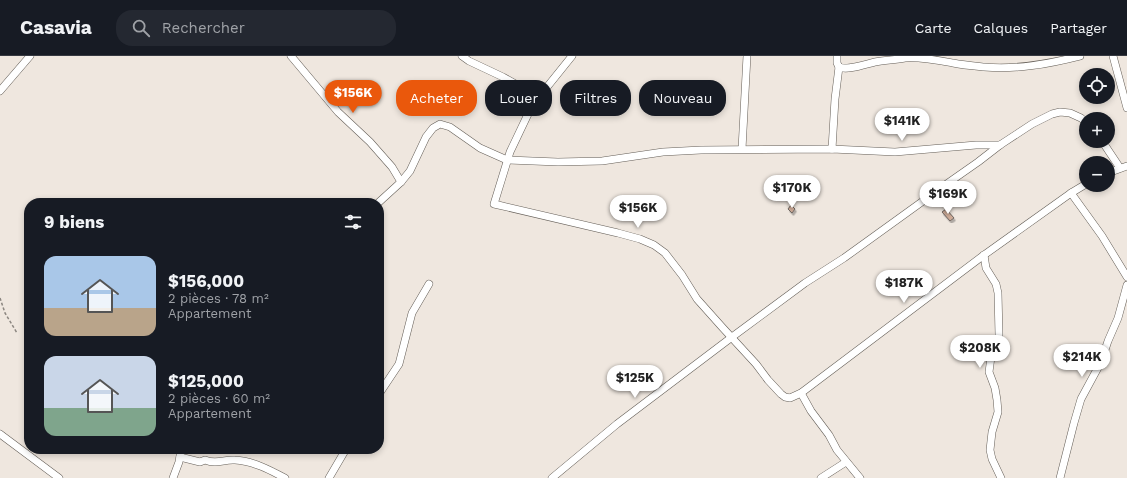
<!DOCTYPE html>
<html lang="fr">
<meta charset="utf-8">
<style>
:root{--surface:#171b24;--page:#242831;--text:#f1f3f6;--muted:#9ea1a6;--line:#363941;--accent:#ea580c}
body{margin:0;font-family:"Work Sans",sans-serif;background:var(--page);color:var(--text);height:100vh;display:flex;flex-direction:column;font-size:15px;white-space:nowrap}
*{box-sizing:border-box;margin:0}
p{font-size:13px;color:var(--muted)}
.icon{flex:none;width:22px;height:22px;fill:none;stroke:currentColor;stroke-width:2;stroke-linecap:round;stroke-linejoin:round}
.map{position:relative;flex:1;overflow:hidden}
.details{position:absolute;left:24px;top:142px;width:360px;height:256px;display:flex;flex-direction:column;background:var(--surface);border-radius:16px;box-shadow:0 2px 6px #0003}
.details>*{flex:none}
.banner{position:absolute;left:396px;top:24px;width:380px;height:36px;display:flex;gap:8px}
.buttons{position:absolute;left:1079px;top:12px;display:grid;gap:8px}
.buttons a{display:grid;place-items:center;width:36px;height:36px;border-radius:50%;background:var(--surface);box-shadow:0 2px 6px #0003;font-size:20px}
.price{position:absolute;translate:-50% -34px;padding:0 9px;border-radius:14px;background:#fff;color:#222;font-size:13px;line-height:26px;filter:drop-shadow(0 1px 2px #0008)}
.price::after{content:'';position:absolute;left:50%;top:24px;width:12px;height:9px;margin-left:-6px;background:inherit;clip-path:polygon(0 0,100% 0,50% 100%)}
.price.current{background:var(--accent);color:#fff}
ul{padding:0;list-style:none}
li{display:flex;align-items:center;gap:12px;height:100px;padding:0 20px}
li span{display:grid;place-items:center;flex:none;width:112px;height:80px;border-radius:12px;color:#555}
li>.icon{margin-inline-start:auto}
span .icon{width:48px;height:48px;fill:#fffc;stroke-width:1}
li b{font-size:17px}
h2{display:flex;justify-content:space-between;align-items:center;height:48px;padding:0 20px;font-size:17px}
.tag{padding:0 14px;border-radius:16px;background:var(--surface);box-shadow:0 2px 6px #0003;font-size:14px;line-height:36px}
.tag.current{background:var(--accent);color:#fff}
header{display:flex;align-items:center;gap:24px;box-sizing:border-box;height:56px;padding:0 20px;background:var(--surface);border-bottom:1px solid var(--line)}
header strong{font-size:19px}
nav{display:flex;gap:22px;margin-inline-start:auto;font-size:14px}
.search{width:280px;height:36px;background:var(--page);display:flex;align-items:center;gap:10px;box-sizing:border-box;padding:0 14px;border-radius:16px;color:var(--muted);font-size:15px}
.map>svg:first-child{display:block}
</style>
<header>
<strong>Casavia</strong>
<div class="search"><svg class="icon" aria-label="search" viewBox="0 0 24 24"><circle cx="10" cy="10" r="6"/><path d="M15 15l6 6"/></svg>Rechercher</div>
<nav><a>Carte</a><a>Calques</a><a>Partager</a></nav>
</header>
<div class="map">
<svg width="1127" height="422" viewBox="0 0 1127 422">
<defs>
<filter id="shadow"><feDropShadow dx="1.5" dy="2.5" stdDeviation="0" flood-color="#0004"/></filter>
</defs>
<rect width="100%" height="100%" fill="#efe7df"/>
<!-- building -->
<g fill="#cfac98" stroke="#706762" filter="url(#shadow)">
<polygon points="791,149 795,153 792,157 788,153"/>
<polygon points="946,153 954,162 950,165 942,156"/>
</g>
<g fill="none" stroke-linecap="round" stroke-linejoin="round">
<!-- street casing -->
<g stroke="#645e57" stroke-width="8">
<g id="street">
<polyline points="291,0 338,56 370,86 392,111 401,126"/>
<polyline points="462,0 469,5 503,21 539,41"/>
<polyline points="572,0 539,41 529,56 510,96 494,148 618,177 640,183 654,189 665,197 682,219 697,243 722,271 756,308 768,324 781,338 785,341 790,342 801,337 984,199 1071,137 1086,128"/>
<polyline points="1113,0 1127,52"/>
<path d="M839 11C847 15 866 8 875 6 885 4 895 4 905 2 922 1 937 4 953 7 963 9 974 10 984 11 1016 14 1048 8 1080 0"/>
<polyline points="0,35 30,0"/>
<polyline points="1102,85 1120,112"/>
<polyline points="742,93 747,0"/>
<polyline points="832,93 835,43 839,11 837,7 837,0"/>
<polyline points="1108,117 1127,110"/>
<polyline points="1071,137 1102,180 1127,221"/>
<polyline points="378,147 401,126 410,115 426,81 433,72 440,68 450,71 480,92 507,104 558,106 602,105 663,96 701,94 832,93 895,96 976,89 1000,89 1032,68 1052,58 1060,56 1070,57 1081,62 1086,66"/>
<polyline points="984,199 986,212 996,228 998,237 999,279 996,290 991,301 989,316 995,332 997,344 998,356 992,376 990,394 992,403 1001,422"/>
<polyline points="801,337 811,355 829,379 837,394 860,422"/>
<polyline points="379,338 399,308 412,257 429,228"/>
<polyline points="0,378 59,422"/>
<path d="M180 401 200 406 205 404C217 409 224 403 235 404 253 405 270 414 285 422"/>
<polyline points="173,422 179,406 181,393"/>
<polyline points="329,422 346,393"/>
<polyline points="552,422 617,368 732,281 805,227 844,202 948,127 978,106 1000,89"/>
<polyline points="821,422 846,406"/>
<polyline points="1060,422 1074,367 1081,343 1101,306 1108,285 1118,262 1127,229"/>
</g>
</g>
<!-- path -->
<polyline stroke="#8c8781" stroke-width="1.5" stroke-dasharray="3 2" stroke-linecap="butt" points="0,242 5,257 17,277"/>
<!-- street -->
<use href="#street" stroke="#fff" stroke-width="7"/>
</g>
</svg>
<div class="buttons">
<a><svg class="icon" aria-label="locate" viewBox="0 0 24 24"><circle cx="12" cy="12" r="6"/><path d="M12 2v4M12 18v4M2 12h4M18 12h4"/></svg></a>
<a>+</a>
<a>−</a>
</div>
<b class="price current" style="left:353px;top:58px">$156K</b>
<b class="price" style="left:902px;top:86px">$141K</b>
<b class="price" style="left:792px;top:153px">$170K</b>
<b class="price" style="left:948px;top:159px">$169K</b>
<b class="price" style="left:638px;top:173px">$156K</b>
<b class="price" style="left:904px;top:248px">$187K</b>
<b class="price" style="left:980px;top:313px">$208K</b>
<b class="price" style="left:1082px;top:322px">$214K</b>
<b class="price" style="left:635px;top:343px">$125K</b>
<div class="banner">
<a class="tag current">Acheter</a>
<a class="tag">Louer</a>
<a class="tag">Filtres</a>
<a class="tag">Nouveau</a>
</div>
<section class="details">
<h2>9 biens<svg class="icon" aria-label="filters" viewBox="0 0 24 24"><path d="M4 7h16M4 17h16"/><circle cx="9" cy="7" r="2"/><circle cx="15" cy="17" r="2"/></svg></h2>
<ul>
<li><span style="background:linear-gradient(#a9c7e8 65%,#b9a48a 0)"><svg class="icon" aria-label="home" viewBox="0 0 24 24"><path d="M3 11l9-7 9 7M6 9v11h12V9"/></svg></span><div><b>$156,000</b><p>2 pièces · 78 m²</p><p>Appartement</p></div></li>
<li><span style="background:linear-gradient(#c9d6e8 65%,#7fa58c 0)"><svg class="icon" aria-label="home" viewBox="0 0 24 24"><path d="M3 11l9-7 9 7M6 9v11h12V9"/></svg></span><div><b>$125,000</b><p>2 pièces · 60 m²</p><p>Appartement</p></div></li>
</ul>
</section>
</div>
